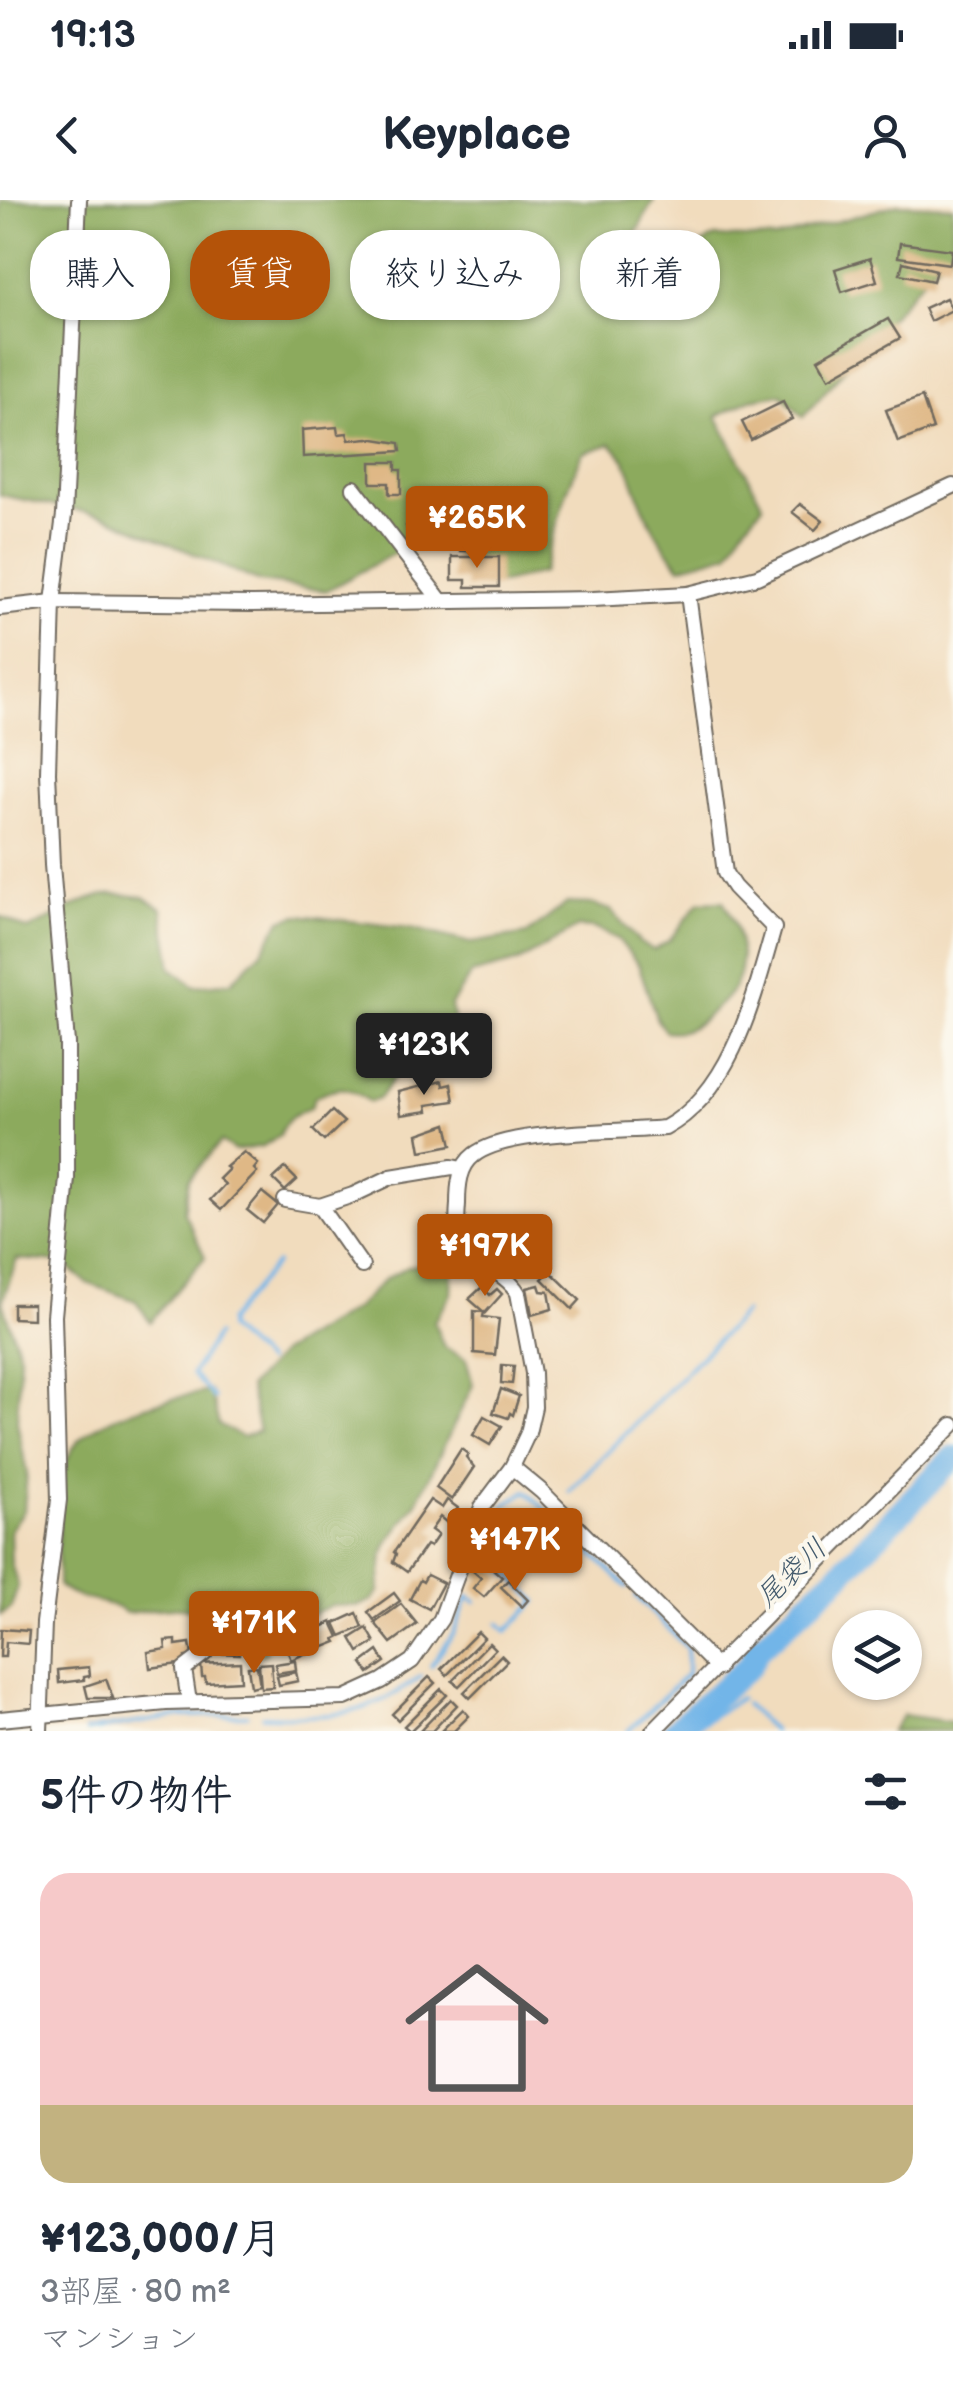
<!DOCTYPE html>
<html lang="ja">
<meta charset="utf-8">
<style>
:root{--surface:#fff;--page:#f2f2f3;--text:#1f2937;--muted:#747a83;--accent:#b45309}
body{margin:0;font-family:"Balsamiq Sans","Klee One",sans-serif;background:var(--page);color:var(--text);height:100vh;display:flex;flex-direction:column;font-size:38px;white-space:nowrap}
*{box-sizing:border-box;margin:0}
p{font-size:32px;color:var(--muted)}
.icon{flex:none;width:55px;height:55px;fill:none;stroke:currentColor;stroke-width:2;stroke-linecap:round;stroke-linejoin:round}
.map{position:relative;height:1531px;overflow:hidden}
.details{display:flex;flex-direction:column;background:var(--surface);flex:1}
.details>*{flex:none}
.hud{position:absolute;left:30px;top:30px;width:895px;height:90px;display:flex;gap:20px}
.controls{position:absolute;left:832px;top:1410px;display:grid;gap:20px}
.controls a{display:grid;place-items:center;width:90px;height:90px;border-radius:50%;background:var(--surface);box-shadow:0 2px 8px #0004;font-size:50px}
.price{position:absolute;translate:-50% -85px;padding:0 22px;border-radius:10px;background:var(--accent);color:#fff;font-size:32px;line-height:65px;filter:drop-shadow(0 2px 5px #0008)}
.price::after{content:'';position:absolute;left:50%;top:60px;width:30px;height:22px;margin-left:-15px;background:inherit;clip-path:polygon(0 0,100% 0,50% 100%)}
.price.selected{background:#222;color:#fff}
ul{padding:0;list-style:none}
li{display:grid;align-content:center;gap:20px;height:530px;padding:0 40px}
li span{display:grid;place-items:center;height:310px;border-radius:30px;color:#555}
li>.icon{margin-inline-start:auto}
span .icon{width:180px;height:180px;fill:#fffc;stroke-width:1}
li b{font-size:42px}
h2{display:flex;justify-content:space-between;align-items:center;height:120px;padding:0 40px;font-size:42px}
.pill{padding:0 35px;border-radius:40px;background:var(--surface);box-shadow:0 2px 8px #0004;font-size:35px;line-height:90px}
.pill.selected{background:var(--accent);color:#fff}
.status{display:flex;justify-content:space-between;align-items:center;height:70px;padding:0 50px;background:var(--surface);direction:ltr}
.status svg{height:28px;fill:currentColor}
header{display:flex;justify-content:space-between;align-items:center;height:130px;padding:0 40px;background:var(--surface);font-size:45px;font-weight:700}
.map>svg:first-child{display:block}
</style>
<div class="status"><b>19:13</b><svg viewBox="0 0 49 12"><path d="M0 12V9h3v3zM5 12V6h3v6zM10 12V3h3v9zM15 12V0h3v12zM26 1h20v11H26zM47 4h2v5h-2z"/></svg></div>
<header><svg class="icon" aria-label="back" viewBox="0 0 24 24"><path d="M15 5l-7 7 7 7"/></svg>Keyplace<svg class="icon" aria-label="person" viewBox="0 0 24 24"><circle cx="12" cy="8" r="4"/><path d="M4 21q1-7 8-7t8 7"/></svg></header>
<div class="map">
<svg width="953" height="1531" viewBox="0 0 953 1531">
<rect width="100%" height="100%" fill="#fbf7ec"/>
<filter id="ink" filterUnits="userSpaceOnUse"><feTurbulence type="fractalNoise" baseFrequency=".01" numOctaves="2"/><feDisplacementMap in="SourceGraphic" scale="20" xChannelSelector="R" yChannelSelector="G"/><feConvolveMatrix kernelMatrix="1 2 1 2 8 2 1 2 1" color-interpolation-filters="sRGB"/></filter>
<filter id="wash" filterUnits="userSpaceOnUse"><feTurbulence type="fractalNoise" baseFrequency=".0048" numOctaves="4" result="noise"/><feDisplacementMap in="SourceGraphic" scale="40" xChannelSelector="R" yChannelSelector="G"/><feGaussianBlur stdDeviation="2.25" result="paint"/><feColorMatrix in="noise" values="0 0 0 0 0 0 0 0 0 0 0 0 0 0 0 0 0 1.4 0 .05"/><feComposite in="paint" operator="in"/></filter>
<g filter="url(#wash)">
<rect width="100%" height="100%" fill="#f1dcbd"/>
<!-- forest -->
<g fill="#8caa5d" stroke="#5c6a44" stroke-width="2.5">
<path d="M0 0H654L605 90 617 93 715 37 775 39 898 4 953 6V54L946 53 803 217 781 194 751 199 717 216 763 305 744 327 729 353 680 367C662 345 646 318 637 291 628 268 629 262 611 244L583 253 568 288 542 373 495 385 431 333 326 391 260 382 105 316 0 295Z"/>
<path d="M114 694 144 697 162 709C164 730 171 747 171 768L195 786 231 782 262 751 281 720 298 715 411 728 471 743 527 734 567 703 591 704 611 710 640 743 654 750 670 740 699 702 723 701C738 723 748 759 735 785 729 797 717 807 708 815 695 828 682 834 665 831L657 820 639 766 618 739 594 728 578 727 520 761 471 774 451 805 454 823 451 835 396 875 380 897 370 902C348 886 339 884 315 897L311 907C298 913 283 920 280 935L263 946 235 951 221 942 189 979 184 1012 205 1057 150 1122 136 1101 87 1083 62 1062 17 1059 2 1102 20 1155 17 1222 27 1273 24 1311 10 1330 11 1363 18 1386 11 1408 0 1415V716L28 730C56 717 84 696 114 694Z"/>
<path d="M427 1063 452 1069 451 1094 434 1122 444 1147 466 1159 473 1185 417 1302 388 1342 383 1356 379 1392 371 1401 358 1406 332 1405 293 1423 281 1440 266 1447V1454L255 1455 246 1449 240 1435C215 1435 207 1411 183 1408 165 1406 144 1412 126 1413 105 1397 77 1404 58 1385 58 1352 56 1291 67 1260 82 1215 169 1199 210 1191L219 1225 242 1237 259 1231 249 1187 281 1153 356 1108 385 1079 408 1067Z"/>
<polygon points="903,1515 953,1522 953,1531 891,1531"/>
</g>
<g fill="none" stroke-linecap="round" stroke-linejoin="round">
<!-- stream -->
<g stroke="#72b5e8" stroke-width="4">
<polyline points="266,1162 228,1129 228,1121 276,1063"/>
<polyline points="214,1198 192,1174 216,1135"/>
<polyline points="569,1291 745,1112"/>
<polyline points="636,1396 686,1447"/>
<polyline points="499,1423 507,1431 537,1401 484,1349 505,1305 526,1291 627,1387"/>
<polyline points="431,1466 454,1433 468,1396 476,1402"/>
<polyline points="723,1483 731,1490"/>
<polyline points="745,1504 773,1531"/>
<path d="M262 1516C328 1517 367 1519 421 1476"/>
<polyline points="86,1531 180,1516 247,1515"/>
<polyline points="628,1531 687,1474 687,1448"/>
<polyline points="690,1531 740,1498"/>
</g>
<!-- river -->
<polyline stroke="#72b5e8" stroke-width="25" points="675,1531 749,1466 757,1450 834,1380 953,1258"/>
</g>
<g id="blocks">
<!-- building -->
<g fill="#dfb886">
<polygon points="900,43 952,50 950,64 898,57"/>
<polygon points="870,58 877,81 842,92 835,69"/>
<polygon points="903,62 936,70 933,81 900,74"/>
<polygon points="946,98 952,110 930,121 924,108"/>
<polygon points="888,119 900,138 829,178 818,159"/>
<polygon points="922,197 933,229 898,242 886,210"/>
<polygon points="783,202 792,219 751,240 742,222"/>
<polygon points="337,227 338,234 347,233 349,240 368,238 400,243 401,251 303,257 302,230"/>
<polygon points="371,262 396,262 396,270 401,270 401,294 389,294 389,283 371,283"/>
<polygon points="800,304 823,321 815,330 792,312"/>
<polygon points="431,317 444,348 434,351 428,343 415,349 406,326"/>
<rect x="461" y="339" width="18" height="12"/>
<polygon points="452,357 499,357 499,387 466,387 466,380 452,380"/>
<polygon points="442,881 443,886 451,884 454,901 427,905 428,911 401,915 398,892"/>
<polygon points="332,911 344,922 324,941 313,930"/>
<polygon points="447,924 452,945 421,951 418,934"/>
<polygon points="244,952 258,964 254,969 257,972 221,1010 210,1000 225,984 219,979 229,969 226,967"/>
<polygon points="285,968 297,980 285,991 273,979"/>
<polygon points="262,992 278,1005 263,1023 247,1010"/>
<polygon points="550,1071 580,1100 572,1109 542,1079"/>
<polygon points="539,1085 541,1091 549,1092 552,1109 532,1115 527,1088"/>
<polygon points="482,1087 490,1095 497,1089 502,1094 485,1113 469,1099"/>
<polygon points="13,1104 33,1104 33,1119 13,1118"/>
<polygon points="474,1111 484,1112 483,1117 499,1119 495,1155 474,1153"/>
<polygon points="502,1165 514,1166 512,1184 501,1183"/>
<polygon points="501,1189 519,1196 513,1215 510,1213 508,1218 493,1213"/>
<polygon points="484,1216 502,1226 490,1245 473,1235"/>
<polygon points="461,1249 468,1254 466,1257 474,1267 452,1300 436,1288"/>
<polygon points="430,1300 442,1308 447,1300 458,1308 447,1323 440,1317 431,1330 438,1335 430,1347 426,1345 407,1372 393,1362 396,1354 394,1352"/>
<polygon points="483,1355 497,1367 494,1370 502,1377 484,1397 473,1388 481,1378 473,1371 476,1368 473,1366"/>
<polygon points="427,1375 443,1383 429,1409 410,1399 420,1380 423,1382"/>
<polygon points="508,1380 528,1400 522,1407 501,1387"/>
<polygon points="394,1393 400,1401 374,1420 368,1412"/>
<polygon points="401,1404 417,1424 391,1443 375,1423"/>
<polygon points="357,1413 363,1427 341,1436 335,1423"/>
<polygon points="332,1422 339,1437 335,1439 337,1442 307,1454 301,1441 308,1438 306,1434"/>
<polygon points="367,1428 375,1442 359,1452 351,1438"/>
<polygon points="1,1429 29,1431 28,1444 6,1442 5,1457 0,1457"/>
<polygon points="478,1432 484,1438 447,1475 441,1469"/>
<polygon points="210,1436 239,1436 239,1454 210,1453"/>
<polygon points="176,1440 176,1445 190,1443 192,1456 185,1457 186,1463 150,1468 148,1452 166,1449 165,1441"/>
<polygon points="298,1440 304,1454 291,1460 285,1445"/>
<polygon points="489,1443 495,1449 459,1486 452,1481"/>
<polygon points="378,1451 385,1462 369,1473 362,1463"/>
<polygon points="501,1455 507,1461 470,1498 464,1492"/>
<polygon points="295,1461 296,1470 277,1473 275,1464"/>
<polygon points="240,1462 241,1481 206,1483 205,1477 202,1477 201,1464"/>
<polygon points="271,1463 273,1487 261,1488 259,1464"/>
<polygon points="257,1466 260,1485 251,1487 248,1467"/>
<polygon points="89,1467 90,1476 84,1477 84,1480 59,1483 58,1470"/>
<polygon points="296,1472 298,1481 279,1485 277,1476"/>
<polygon points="429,1477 435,1483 398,1520 392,1514"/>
<polygon points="106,1479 113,1498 88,1498 85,1486"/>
<polygon points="441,1489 447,1495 410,1531 404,1526"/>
<polygon points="451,1499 457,1505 432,1531 420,1531"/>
<polygon points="463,1509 469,1516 454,1531 441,1531"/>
</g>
</g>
</g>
<g filter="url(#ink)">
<use href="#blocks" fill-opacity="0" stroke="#70695e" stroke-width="2.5"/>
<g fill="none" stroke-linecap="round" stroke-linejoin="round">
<!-- minor casing -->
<g stroke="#70695e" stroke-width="18">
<g id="minor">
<polyline points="354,288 441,401"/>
<polyline points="0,408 53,402 252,404 593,399 688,394 757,377 953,286"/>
<polyline points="285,1000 320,1006"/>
<polyline points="362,1066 320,1006 353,995 391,977 452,967 462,969"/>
<polyline points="512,1267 541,1291 718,1468"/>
<polyline points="189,1502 184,1469 205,1453"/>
<path d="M0 1519 166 1503 345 1498 382 1481 412 1461 441 1419 482 1307 512 1267 528 1233 534 1207 533 1173 518 1093C503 1068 470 1065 461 1043 456 1032 457 1016 458 1004 458 987 459 966 474 955 509 928 619 933 665 928 732 892 754 797 774 728L734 687 725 673 688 394"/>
<polyline points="40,1531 44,1423 59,1300 54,1116 67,978 67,843 52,665 48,572 53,402 64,315 79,0"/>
<polyline points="653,1531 953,1225"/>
</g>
</g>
<!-- minor -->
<use href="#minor" stroke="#fff" stroke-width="14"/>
</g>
</g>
<g text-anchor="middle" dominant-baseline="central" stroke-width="8" stroke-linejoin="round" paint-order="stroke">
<!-- water labels -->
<g font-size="28" font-style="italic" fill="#445b6d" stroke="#fbf7ec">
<text transform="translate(792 1373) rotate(-44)">尾袋川</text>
</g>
</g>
</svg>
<div class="controls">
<a><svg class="icon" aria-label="layers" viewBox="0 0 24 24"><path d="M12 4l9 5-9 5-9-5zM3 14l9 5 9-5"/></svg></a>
</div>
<b class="price" style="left:477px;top:371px">¥265K</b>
<b class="price selected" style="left:424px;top:898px">¥123K</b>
<b class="price" style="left:485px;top:1099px">¥197K</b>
<b class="price" style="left:515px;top:1393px">¥147K</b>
<b class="price" style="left:254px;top:1476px">¥171K</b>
<div class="hud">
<a class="pill">購入</a>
<a class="pill selected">賃貸</a>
<a class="pill">絞り込み</a>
<a class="pill">新着</a>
</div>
</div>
<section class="details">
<h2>5件の物件<svg class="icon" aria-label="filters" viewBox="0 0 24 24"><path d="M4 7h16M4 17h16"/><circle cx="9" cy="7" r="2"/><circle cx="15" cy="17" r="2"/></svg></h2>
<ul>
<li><span style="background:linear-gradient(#f6c9c9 75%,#c2b280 0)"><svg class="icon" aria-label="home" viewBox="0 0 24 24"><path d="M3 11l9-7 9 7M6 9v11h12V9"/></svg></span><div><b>¥123,000/月</b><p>3部屋 · 80 m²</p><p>マンション</p></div></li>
</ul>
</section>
